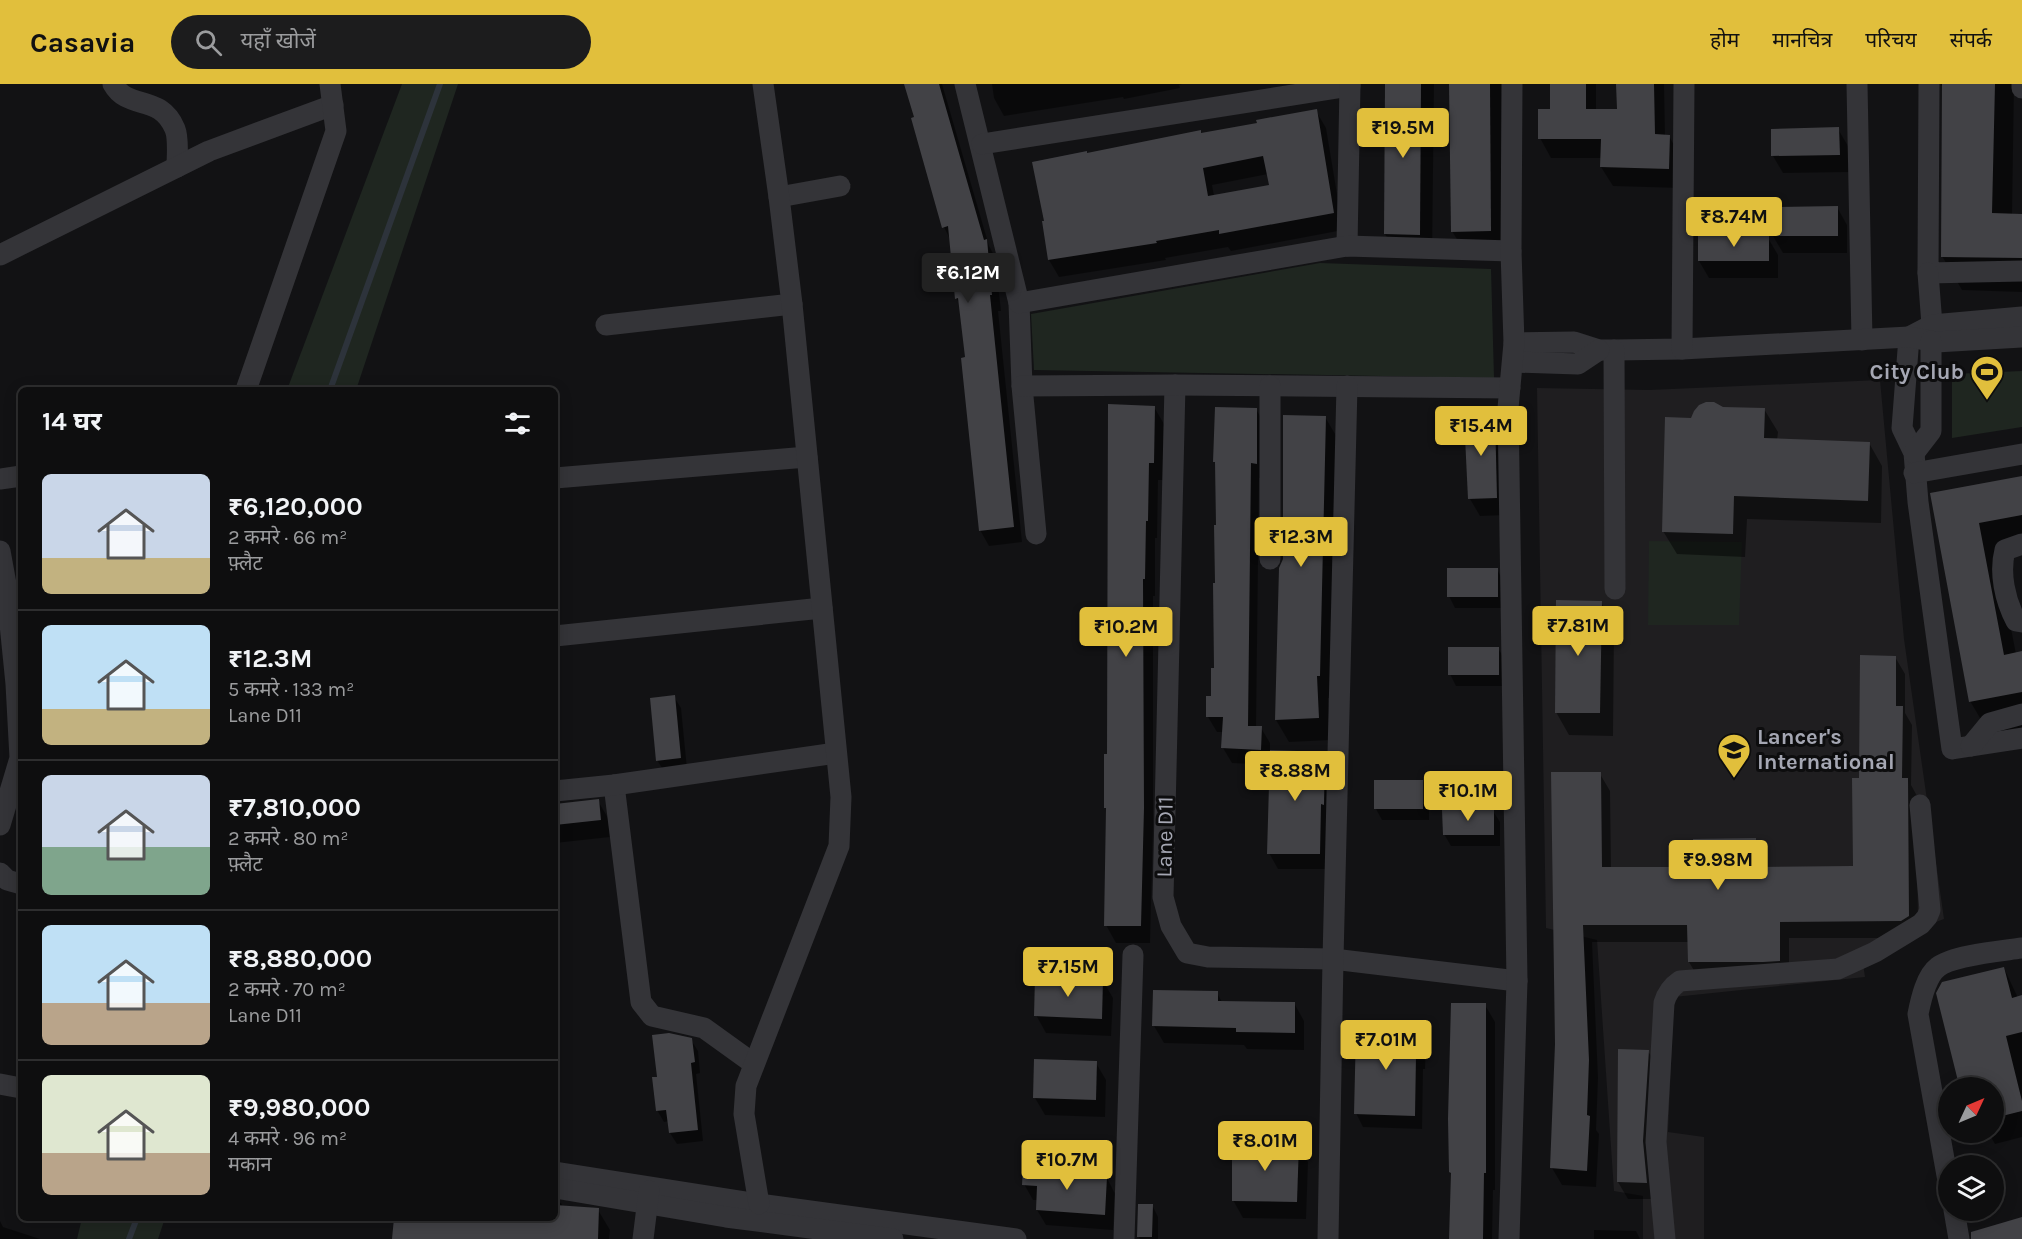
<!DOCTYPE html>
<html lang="hi">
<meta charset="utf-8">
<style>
:root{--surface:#0e0e0f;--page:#1c1c1d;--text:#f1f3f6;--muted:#9b9c9e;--line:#2e2e2f;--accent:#e1bf3c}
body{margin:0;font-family:Karla,"Noto Sans Devanagari",sans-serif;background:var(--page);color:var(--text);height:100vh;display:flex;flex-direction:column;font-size:22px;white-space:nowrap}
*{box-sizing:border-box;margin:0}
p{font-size:20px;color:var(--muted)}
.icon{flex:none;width:33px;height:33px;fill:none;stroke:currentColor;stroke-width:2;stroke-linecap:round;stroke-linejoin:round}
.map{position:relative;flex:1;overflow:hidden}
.drawer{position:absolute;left:18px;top:303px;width:540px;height:834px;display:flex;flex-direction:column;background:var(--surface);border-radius:9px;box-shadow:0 3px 15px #0003,0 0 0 2px var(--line)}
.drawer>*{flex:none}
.needle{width:39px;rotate:46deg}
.tools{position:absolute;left:1938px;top:993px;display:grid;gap:12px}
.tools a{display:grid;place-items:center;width:66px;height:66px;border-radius:50%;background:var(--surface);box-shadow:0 3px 15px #0003,0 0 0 2px var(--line);font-size:30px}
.price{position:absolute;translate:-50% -51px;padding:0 14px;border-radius:6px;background:var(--accent);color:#111;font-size:20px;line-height:39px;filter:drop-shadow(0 2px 3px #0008)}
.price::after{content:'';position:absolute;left:50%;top:36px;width:18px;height:14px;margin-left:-9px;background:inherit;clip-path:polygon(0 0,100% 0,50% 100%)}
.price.active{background:#222;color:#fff}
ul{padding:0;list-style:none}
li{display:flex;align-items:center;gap:18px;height:150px;padding:0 24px}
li+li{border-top:2px solid var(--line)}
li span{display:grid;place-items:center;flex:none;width:168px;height:120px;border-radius:9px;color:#555}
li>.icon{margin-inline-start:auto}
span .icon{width:72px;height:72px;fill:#fffc;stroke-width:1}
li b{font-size:26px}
h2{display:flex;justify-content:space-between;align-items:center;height:72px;padding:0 24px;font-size:26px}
header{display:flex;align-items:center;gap:36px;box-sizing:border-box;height:84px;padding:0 30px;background:var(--accent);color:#111}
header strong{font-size:28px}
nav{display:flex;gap:33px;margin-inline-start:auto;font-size:21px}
.search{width:420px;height:54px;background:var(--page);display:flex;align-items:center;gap:15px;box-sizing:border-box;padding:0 21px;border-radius:33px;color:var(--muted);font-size:22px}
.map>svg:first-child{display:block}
</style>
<header>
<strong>Casavia</strong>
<div class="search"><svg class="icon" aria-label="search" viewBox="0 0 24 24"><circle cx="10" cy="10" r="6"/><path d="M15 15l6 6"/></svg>यहाँ खोजें</div>
<nav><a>होम</a><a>मानचित्र</a><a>परिचय</a><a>संपर्क</a></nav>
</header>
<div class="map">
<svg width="2022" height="1155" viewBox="0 0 2022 1155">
<rect width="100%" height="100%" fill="#121214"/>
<!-- built -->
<polygon fill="#1f1e20" points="1880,296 1904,555 1944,835 1861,866 1865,893 1674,913 1668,1048 1704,1053 1704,1155 1643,1155 1643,1112 1614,1107 1597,856 1546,844 1537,304 1649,306"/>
<!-- green -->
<g fill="#1f2620">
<polygon points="402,0 458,0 356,306 287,306"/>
<polygon points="1320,179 1491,185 1494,294 1034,286 1031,230"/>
<polygon points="2022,287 2022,343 1952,354 1952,290"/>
<polygon points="1649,457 1742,458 1739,541 1648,541"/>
<polygon points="82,1134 165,1134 158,1155 77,1155"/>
</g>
<!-- shadow -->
<g fill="#0007" fill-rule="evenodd">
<polygon points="905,0 942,0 989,162 995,173 1001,227 998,227 1022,458 989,462 980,446 967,275 960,220 956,214 950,155 944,143 916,34"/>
<polygon points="992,0 1182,0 1179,1 1180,4 1124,15 1123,13 1004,32 994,14"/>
<polygon points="1386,0 1434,0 1432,174 1398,173 1385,150"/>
<polygon points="1451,0 1502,0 1504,170 1466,170 1452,147"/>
<polygon points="1552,0 1596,0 1596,27 1619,27 1618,0 1664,0 1665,52 1669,52 1680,72 1680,104 1613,102 1601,83 1602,74 1551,74 1540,54 1552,27"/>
<polygon points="1941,0 2014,0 2012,131 2022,131 2022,208 1962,206 1942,172 1943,4"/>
<path d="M1316 27 1326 44 1343 146 1231 167 1228 163 1165 174 1166 176 1059 193 1049 176 1045 138 1087 71 1259 40ZM1268 90 1270 102 1214 112 1212 101Z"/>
<polygon points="1838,45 1848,62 1849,88 1783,89 1773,72"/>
<polygon points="1837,123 1847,141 1847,169 1783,169 1773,152"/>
<polygon points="1768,154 1778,171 1778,194 1709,194 1699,177"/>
<polygon points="1154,323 1164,340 1163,396 1158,396 1157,454 1155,454 1155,512 1153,512 1153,742 1150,859 1116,859 1106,841 1108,672"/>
<polygon points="1256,325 1265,341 1265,394 1259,394 1256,644 1261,644 1270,659 1270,667 1324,670 1333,685 1328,785 1278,785 1269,769 1271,681 1232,679 1223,664 1223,648 1217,648 1208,633 1213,614 1216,585 1217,443 1217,381 1215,378"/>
<polygon points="1764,325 1778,348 1777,356 1869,359 1882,382 1881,439 1747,435 1745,473 1677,470 1663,447 1692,335"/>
<polygon points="1495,332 1504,350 1506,431 1480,432 1470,415"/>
<polygon points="1325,333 1338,355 1332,614 1328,614 1331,656 1289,658 1276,636 1280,488"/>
<polygon points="2022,393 2022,468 1997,473 2016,570 2022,569 2022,645 1990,651 1970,617 1932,410"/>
<polygon points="1497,485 1503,497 1504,524 1455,524 1449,512"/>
<polygon points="555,508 558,537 555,537"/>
<polygon points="1601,518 1614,541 1613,652 1569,651 1556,628"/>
<polygon points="1498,564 1505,576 1505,602 1456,602 1450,590"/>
<polygon points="1895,573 1905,590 1905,629 1912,641 1911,701 1917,712 1918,849 1911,854 1789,854 1789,893 1699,895 1689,878 1689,858 1592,858 1598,994 1596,1046 1599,1050 1596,1103 1562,1101 1552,1084 1600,690 1610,707 1611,785 1695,785 1755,756 1765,773 1765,784 1854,784 1861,695"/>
<polygon points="674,613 681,624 687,685 664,687 657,676"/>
<polygon points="1423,697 1429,708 1429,736 1382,736 1376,725"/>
<polygon points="598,717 608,734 610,753 555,759 555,721"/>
<polygon points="1493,727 1500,738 1500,762 1451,762 1444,750"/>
<polygon points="2004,884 2018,914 2022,913 2022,1053 1995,1060 1988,1048 1994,1048 1994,1004 1962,1004 1960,1000"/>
<polygon points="1103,897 1113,914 1111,952 1046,949 1036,931"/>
<polygon points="1217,909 1222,918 1294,919 1304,937 1304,966 1247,965 1244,961 1164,959 1154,942"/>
<polygon points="1485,921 1495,938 1495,1106 1493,1106 1492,1155 1450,1155 1452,1091 1450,1088"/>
<polygon points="1418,944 1426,957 1425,985 1423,985 1422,1045 1363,1043 1356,1029 1387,948"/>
<polygon points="691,956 698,967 700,989 696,990 703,1057 677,1060 670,1049 669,1037 664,1038 657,1026"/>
<polygon points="1648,967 1658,984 1656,1115 1628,1115 1618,1098"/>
<polygon points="1096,979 1106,996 1105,1033 1045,1031 1035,1014"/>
<polygon points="1298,1061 1308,1078 1306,1135 1243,1134 1233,1116"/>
<polygon points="1061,1087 1064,1092 1107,1094 1115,1110 1113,1146 1046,1141 1037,1126 1038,1116 1033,1116 1024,1100"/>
<polygon points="555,1118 561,1119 563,1123 598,1126 610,1146 609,1155 394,1155 396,1134 555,1134"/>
<polygon points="1152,1121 1158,1133 1158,1155 1140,1155 1138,1152"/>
<polygon points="0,1137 3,1143 40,1155 0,1155"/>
<polygon points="1594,1146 1636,1147 1640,1155 1594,1155"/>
</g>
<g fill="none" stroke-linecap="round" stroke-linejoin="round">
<!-- stream -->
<g stroke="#2d333b" stroke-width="6">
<polyline points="330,306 440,0"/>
<polyline points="129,1155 137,1134"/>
</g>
</g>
<!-- building -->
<g fill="#424246" fill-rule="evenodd">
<polygon points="904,0 939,0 984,156 987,155 992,211 990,211 1014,443 979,447 961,274 965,273 958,214 955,215 948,142 942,144 911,34 914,33"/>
<polygon points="1385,0 1421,0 1420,151 1384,150"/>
<polygon points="1449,0 1490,0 1491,147 1451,148"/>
<polygon points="1550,0 1586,0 1586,25 1617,25 1616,0 1654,0 1655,50 1670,51 1669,85 1600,83 1601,55 1538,55 1538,25 1550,25"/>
<polygon points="1942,0 1995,0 1992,129 2022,130 2022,174 1941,173"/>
<path d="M1317 25 1334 129 1219 150V146L1156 157 1157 159 1048 176 1042 137H1044L1032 78 1087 67V69L1201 46V49L1257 39 1256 36ZM1263 72 1269 101 1208 112 1203 84Z"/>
<polygon points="1839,43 1840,71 1771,72 1771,45"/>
<polygon points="1838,122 1838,152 1772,152 1771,123"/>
<rect x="1698" y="152" width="71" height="25"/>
<polygon points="1706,318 1714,318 1723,323 1765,324 1764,354 1870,358 1868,417 1734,412 1733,450 1662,448 1665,333 1691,334 1694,327 1699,321"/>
<polygon points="1108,320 1155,322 1154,379 1149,379 1148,437 1146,437 1145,495 1143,495 1144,724 1141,842 1104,842 1106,724 1104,724 1104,670 1107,670"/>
<polygon points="1215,323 1257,324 1257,380 1251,379 1248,642 1262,642 1261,666 1221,664 1223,633 1206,633 1206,612 1211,612 1211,584 1214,584 1213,499 1215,499 1214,441 1216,441 1215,378 1213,378"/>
<polygon points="1283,331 1326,332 1320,592 1317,592 1319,634 1275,636 1279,484 1283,475"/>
<polygon points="1495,331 1497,414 1468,415 1464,332"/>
<polygon points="2022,392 2022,431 1979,439 2004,571 2022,567 2022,608 1969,618 1930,409"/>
<rect x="1447" y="484" width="51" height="29"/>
<polygon points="1556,516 1602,517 1600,629 1555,629"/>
<rect x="1448" y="563" width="51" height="28"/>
<polygon points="1860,571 1896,572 1896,622 1903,622 1902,694 1908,694 1909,832 1901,837 1780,838 1780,877 1763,878 1688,878 1687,841 1583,841 1589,976 1587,1031 1590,1032 1587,1087 1550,1084 1555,960 1551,688 1601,688 1602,783 1694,783 1693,755 1756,754 1756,783 1853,782 1852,694 1859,694"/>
<polygon points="675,611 681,674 656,677 650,614"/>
<polygon points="1270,666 1325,668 1324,721 1321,720 1320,770 1267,770"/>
<rect x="1374" y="696" width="49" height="29"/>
<polygon points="599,715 601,736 555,741 555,720"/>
<polygon points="1442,726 1494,726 1494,751 1443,751"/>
<polygon points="2004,883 2012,914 2022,911 2022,948 2006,952 2022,1017 2022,1027 1994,1034 1994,1004 1972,1004 1970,998 1959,1001 1936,909 1942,898"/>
<polygon points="1035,893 1103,896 1102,935 1034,932"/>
<polygon points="1153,906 1218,907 1218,917 1295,918 1295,949 1236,948 1236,944 1152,942"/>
<polygon points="1451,919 1486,919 1486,1089 1484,1089 1483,1155 1449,1155 1451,1089 1449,1088 1448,1035"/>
<polygon points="1385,941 1419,942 1418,972 1416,972 1415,1032 1354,1030 1356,946 1385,947"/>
<polygon points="669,949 692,954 695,978 691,979 698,1046 669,1049 666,1026 656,1027 652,993 657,993 652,951"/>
<polygon points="1618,965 1649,966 1643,1057 1647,1099 1617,1098"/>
<polygon points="1034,975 1097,977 1096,1016 1033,1014"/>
<polygon points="1232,1059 1299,1059 1297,1118 1232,1117"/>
<polygon points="1023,1083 1062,1086 1062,1090 1107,1093 1105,1131 1036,1126 1037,1102 1022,1101"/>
<polygon points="1138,1120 1153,1120 1152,1153 1137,1153"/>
<polygon points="555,1121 599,1124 598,1155 392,1155 394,1134 555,1134"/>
<polygon points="2022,1133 2022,1155 1971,1155 1971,1148"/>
</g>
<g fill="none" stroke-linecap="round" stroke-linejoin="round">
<!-- minor -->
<g stroke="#343438" stroke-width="21">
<path d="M113 0C128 27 160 9 175 45 179 55 177 72 177 83"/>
<polyline points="965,0 1019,219 1022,302 1036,450"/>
<polyline points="1857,0 1862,256"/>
<polyline points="1929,0 1928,189 2022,187"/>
<polyline points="2022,0 2022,4"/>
<polyline points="982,60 1350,2"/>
<polyline points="779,113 840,102"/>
<polyline points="1347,162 1350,0"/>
<polyline points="0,171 209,67 333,21"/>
<polyline points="1928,189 1932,241"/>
<polyline points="1019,219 1347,162 1511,167"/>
<polyline points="606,241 792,220"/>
<polyline points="1909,253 1902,344 1914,369 1918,418 1952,665 2022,654"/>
<polyline points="1909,253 1932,241 2022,233"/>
<polyline points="1514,259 1574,258 1599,266 1614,266 1682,265 1909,253 1936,258 2022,253"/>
<polyline points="1682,265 1684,0"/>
<polyline points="1614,266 1615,505"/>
<polyline points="1513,278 1578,280 1599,266"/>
<polyline points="1175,301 1163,813 1171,842 1187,869 1208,873 1333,875 1517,897"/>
<polyline points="1022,302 1175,301 1510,304"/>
<polyline points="1270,302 1270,475"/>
<polyline points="246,306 336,47 330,0"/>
<polyline points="1914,369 1931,347 1931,257"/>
<polyline points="1914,389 2022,370"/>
<polyline points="555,394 807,373"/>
<polyline points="0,395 21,392"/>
<path d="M2022 460 2005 466C1999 489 2005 516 2016 537L2022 538"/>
<polyline points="0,467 6,500 16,600 20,674 0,741"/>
<polyline points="555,552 822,524"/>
<polyline points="1971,662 1990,639 2022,630"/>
<polyline points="614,701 641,918 652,932 704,944 754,980"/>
<polyline points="555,707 614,701 836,669"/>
<polyline points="0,789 7,796 21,800"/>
<polyline points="0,1000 21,1004"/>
<polyline points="555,1088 759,1120 1016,1155"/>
<path d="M1948 1097 1918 930C1921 915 1926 892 1938 883 1953 871 2002 867 2022 864"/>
<polyline points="555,1104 726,1133 893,1155"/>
<polyline points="759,1120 744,1030 746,1002 839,762 841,713 792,220 779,113 763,0"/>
<polyline points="1954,1126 1959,1155"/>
<polyline points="643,1155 649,1107"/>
<polyline points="1124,1155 1133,871"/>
<polyline points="1328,1155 1333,875 1347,302"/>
<polyline points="1509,1155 1517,897 1508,324 1514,259 1511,167 1512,0"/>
<path d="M1665 1155 1656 1058 1664 919C1667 909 1671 903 1680 897L1838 885 1875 868 1921 840 1927 833 1930 826 1920 721"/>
</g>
</g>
<!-- icons -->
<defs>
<g id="stadium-pin" transform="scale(1.725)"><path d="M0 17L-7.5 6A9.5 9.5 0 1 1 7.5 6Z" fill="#e1bf3c" stroke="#0d0d0e"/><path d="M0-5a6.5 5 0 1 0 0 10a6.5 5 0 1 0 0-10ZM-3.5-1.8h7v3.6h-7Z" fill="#111"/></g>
<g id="school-pin" transform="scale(1.725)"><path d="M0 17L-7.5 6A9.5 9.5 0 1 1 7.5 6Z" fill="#e1bf3c" stroke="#0d0d0e"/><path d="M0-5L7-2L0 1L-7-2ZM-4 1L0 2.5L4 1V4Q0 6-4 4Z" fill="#111"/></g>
</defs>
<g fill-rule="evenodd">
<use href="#stadium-pin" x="1987" y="288"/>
<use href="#school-pin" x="1734" y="666"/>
</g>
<g text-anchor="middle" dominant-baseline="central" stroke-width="6" stroke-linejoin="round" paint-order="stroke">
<!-- poi labels -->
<g font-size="22" font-weight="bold" fill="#a5a7b3" stroke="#0d0d0e" text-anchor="end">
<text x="1964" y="288">City Club</text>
<text x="1757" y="653" text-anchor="start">Lancer's<tspan x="1757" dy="25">International</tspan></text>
</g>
<!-- street labels -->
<g font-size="22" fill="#a5a7b3" stroke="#0d0d0e">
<text transform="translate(1165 753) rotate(-89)">Lane D11</text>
</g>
</g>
</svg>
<div class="tools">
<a><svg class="needle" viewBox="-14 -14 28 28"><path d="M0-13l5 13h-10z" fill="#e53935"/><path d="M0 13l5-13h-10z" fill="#9b9c9e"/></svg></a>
<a><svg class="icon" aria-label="layers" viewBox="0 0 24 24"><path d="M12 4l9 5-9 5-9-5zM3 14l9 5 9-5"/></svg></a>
</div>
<b class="price" style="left:1403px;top:75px">₹19.5M</b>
<b class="price" style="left:1734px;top:164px">₹8.74M</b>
<b class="price active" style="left:968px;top:220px">₹6.12M</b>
<b class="price" style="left:1481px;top:373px">₹15.4M</b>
<b class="price" style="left:1301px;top:484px">₹12.3M</b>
<b class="price" style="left:1578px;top:573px">₹7.81M</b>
<b class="price" style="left:1126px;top:574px">₹10.2M</b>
<b class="price" style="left:1295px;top:718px">₹8.88M</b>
<b class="price" style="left:1468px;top:738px">₹10.1M</b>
<b class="price" style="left:1718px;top:807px">₹9.98M</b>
<b class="price" style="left:1068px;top:914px">₹7.15M</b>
<b class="price" style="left:1386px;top:987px">₹7.01M</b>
<b class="price" style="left:1265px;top:1088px">₹8.01M</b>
<b class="price" style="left:1067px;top:1107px">₹10.7M</b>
<section class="drawer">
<h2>14 घर<svg class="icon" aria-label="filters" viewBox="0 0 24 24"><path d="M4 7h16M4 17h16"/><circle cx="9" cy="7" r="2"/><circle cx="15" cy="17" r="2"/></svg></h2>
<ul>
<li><span style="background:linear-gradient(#c9d6e8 70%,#c2b280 0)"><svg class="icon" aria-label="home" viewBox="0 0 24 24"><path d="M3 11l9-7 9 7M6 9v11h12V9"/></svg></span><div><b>₹6,120,000</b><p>2 कमरे · 66 m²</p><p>फ़्लैट</p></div></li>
<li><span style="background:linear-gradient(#bfe0f5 70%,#c2b280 0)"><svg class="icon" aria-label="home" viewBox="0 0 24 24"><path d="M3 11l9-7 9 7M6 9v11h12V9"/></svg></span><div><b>₹12.3M</b><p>5 कमरे · 133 m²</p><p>Lane D11</p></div></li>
<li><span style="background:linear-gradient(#c9d6e8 60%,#7fa58c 0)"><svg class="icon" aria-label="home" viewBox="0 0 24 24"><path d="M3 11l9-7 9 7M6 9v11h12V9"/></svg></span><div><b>₹7,810,000</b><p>2 कमरे · 80 m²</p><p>फ़्लैट</p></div></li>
<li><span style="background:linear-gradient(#bfe0f5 65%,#b9a48a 0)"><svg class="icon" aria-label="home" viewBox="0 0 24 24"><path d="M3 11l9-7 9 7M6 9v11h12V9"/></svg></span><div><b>₹8,880,000</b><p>2 कमरे · 70 m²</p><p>Lane D11</p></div></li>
<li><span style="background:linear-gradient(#dfe7d0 65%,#b9a48a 0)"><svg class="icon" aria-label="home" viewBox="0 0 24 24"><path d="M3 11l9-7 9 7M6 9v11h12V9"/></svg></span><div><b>₹9,980,000</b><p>4 कमरे · 96 m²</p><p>मकान</p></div></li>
</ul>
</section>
</div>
